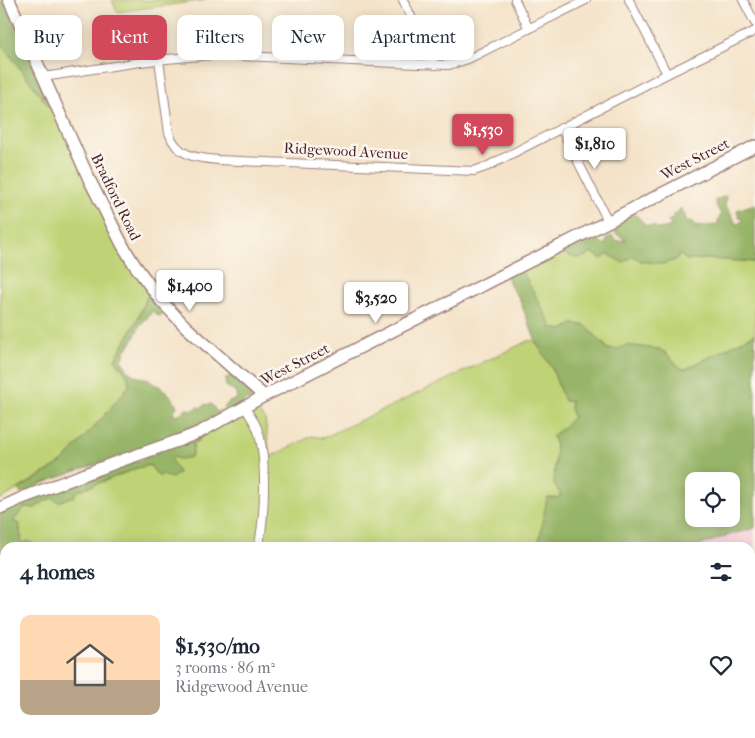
<!DOCTYPE html>
<meta charset="utf-8">
<style>
:root{--surface:#fff;--page:#f2f2f3;--text:#1f2937;--muted:#747a83;--accent:#d1495b}
body{margin:0;font-family:"IM FELL French Canon",serif;background:var(--page);color:var(--text);height:100vh;display:flex;flex-direction:column;font-size:19px;white-space:nowrap}
*{box-sizing:border-box;margin:0}
p{font-size:16px;color:var(--muted)}
.icon{flex:none;width:28px;height:28px;fill:none;stroke:currentColor;stroke-width:2;stroke-linecap:round;stroke-linejoin:round}
.map{position:relative;flex:1;overflow:hidden}
.sheet{position:absolute;left:0px;top:542px;width:755px;height:196px;display:flex;flex-direction:column;background:var(--surface);border-radius:15px 15px 0 0;box-shadow:0 2px 12px #0003}
.sheet>*{flex:none}
.banner{position:absolute;left:15px;top:15px;width:500px;height:45px;display:flex;gap:10px}
.fabs{position:absolute;left:685px;top:472px;display:grid;gap:10px}
.fabs a{display:grid;place-items:center;width:55px;height:55px;border-radius:10px;background:var(--surface);box-shadow:0 2px 12px #0003;font-size:25px}
.price{position:absolute;translate:-50% -42px;padding:0 11px;border-radius:5px;background:#fff;color:#222;font-size:16px;line-height:32px;filter:drop-shadow(0 1px 2px #0008)}
.price::after{content:'';position:absolute;left:50%;top:30px;width:15px;height:11px;margin-left:-8px;background:inherit;clip-path:polygon(0 0,100% 0,50% 100%)}
.price.current{background:var(--accent);color:#fff}
ul{padding:0;list-style:none}
li{display:flex;align-items:center;gap:15px;height:125px;padding:0 20px}
li span{display:grid;place-items:center;flex:none;width:140px;height:100px;border-radius:10px;color:#555}
li>.icon{margin-inline-start:auto}
span .icon{width:60px;height:60px;fill:#fffc;stroke-width:1}
li b{font-size:21px}
h2{display:flex;justify-content:space-between;align-items:center;height:60px;padding:0 20px;font-size:21px}
.tag{padding:0 18px;border-radius:10px;background:var(--surface);box-shadow:0 2px 12px #0003;font-size:18px;line-height:45px}
.tag.current{background:var(--accent);color:#fff}
.map>svg:first-child{display:block}
</style>
<div class="map">
<svg width="755" height="738" viewBox="0 0 755 738">
<rect width="100%" height="100%" fill="#fbf7ec"/>
<filter id="ink" filterUnits="userSpaceOnUse"><feTurbulence type="fractalNoise" baseFrequency=".02" numOctaves="2"/><feDisplacementMap in="SourceGraphic" scale="10" xChannelSelector="R" yChannelSelector="G"/><feConvolveMatrix kernelMatrix="1 2 1 2 8 2 1 2 1" color-interpolation-filters="sRGB"/></filter>
<filter id="wash" filterUnits="userSpaceOnUse"><feTurbulence type="fractalNoise" baseFrequency=".0096" numOctaves="4" result="noise"/><feDisplacementMap in="SourceGraphic" scale="20" xChannelSelector="R" yChannelSelector="G"/><feGaussianBlur stdDeviation="1.12" result="paint"/><feColorMatrix in="noise" values="0 0 0 0 0 0 0 0 0 0 0 0 0 0 0 0 0 1.4 0 .05"/><feComposite in="paint" operator="in"/></filter>
<g filter="url(#wash)">
<rect width="100%" height="100%" fill="#f4e3c9"/>
<!-- built -->
<polygon fill="#f5cfda" points="755,518 755,738 668,738 680,734 750,734 750,548 676,548"/>
<!-- green -->
<g fill="#bfd376" stroke="#847950">
<polygon points="112,0 206,0 117,12"/>
<polygon points="0,42 57,117 150,290 137,320 115,359 128,376 129,386 104,416 62,462 0,500"/>
<polygon points="560,250 633,256 641,261 679,254 687,260 709,259 755,262 755,334 686,369 680,368 666,353 607,349 605,345 585,325 573,324 562,330 552,328 548,319 521,269"/>
<polygon points="530,340 536,342 552,368 564,401 571,401 570,408 573,417 564,427 553,436 556,447 555,468 560,493 560,498 540,535 538,547 35,547 35,545 22,545 19,523 14,522 14,520 25,507 35,508 42,502 52,497 62,501 70,497 77,491 107,480 137,468 150,465 158,476 171,460 172,457 193,450 193,443 198,436 253,407 265,419 270,457 312,436 323,438 391,406"/>
<polygon points="416,734 619,734 616,738 420,738"/>
</g>
<!-- forest -->
<g fill="#97b567" stroke="#706a49" fill-rule="evenodd">
<polygon points="0,0 4,0 57,117 0,42"/>
<path d="M726 196 725 204 737 225 743 220 739 217 737 210 755 204V262L709 259 687 260 679 254 676 260 663 264 641 261 633 256 623 263 608 254 602 259 592 253C579 261 572 259 560 250L582 238 589 242 594 237 603 244H606L607 238 612 236 617 241 626 240 615 233 623 216 629 213C632 214 635 215 637 216 644 222 643 227 654 226L658 229 666 228 672 225 668 221 674 217 673 215 676 214 681 208 685 216V220L693 222 696 227 717 225 721 214 717 207 715 200Z"/>
<path d="M521 269 548 319 552 328 562 330 573 324 585 325 605 346 607 349H618L626 345 659 349 666 353 680 368 686 369 755 334V528L732 534 694 547H538L547 498H560V493L554 484 556 447 553 436 564 427 573 417 570 408 571 401H564L552 368 537 344 519 298 511 287 507 276ZM694 481H731V519H694Z"/>
<path d="M150 290 166 310 160 316 155 314 151 310 150 315 140 325 133 340 125 351 122 361 129 372 138 377 149 379 153 384 159 386 169 394 177 406 172 414C178 416 181 413 186 409L194 410 198 407 201 408 204 405 211 404 217 412 224 409C226 403 231 401 237 399L235 391 226 386 225 379 234 373 251 391V398L196 431 70 473 41 484 21 494 18 490 62 462 104 416 129 386 128 376 115 359 137 321Z"/>
<polygon points="198,436 199,441 193,443 193,450 191,457 180,459 172,457 171,460 179,473 172,478 163,475 158,476 150,465 137,468 107,480 77,491 74,497 70,497 58,502 52,498 43,502 35,508 25,507 14,520 14,522 19,523 22,544 28,541 35,545 35,547 5,548 5,590 4,590 0,585 0,512 120,468"/>
<polygon points="5,694 5,732 0,733 0,698"/>
<polygon points="167,734 416,734 420,738 171,738"/>
<polygon points="619,734 690,734 677,738 616,738"/>
</g>
<g fill="none" stroke-linecap="round" stroke-linejoin="round">
<!-- stream -->
<g stroke="#3ca9bb" stroke-width="2">
<polyline points="0,550 5,554"/>
<polyline points="400,734 403,738"/>
</g>
</g>
</g>
<g filter="url(#ink)">
<g fill="none" stroke-linecap="round" stroke-linejoin="round">
<!-- street casing -->
<g stroke="#9f817a" stroke-width="10">
<g id="street">
<polyline points="403,0 435,65"/>
<polyline points="515,0 529,29"/>
<polyline points="629,0 667,74"/>
<polyline points="743,0 755,23"/>
<path d="M159 60 169 133C177 156 195 158 218 160L474 171 488 166 667 74 755 31"/>
<path d="M44 77C102 68 161 57 220 55L418 64 449 65 468 59 586 0"/>
<polyline points="561,128 608,221"/>
<path d="M245 407C249 415 256 423 258 431 267 458 265 520 258 548"/>
</g>
</g>
<!-- secondary casing -->
<g stroke="#9f817a" stroke-width="14">
<g id="secondary">
<polyline points="9,0 89,179 123,246 134,264 162,302 186,327 264,396"/>
<polyline points="0,508 22,498 117,462 180,440 200,432 264,396 568,242 755,146"/>
<polyline points="0,622 5,631"/>
<polyline points="63,734 66,738"/>
</g>
</g>
<!-- street -->
<use href="#street" stroke="#fff" stroke-width="8"/>
<!-- secondary -->
<use href="#secondary" stroke="#fff" stroke-width="11"/>
</g>
</g>
<g text-anchor="middle" dominant-baseline="central" stroke-width="5" stroke-linejoin="round" paint-order="stroke">
<!-- street labels -->
<g font-size="15" fill="#4a1f2b" stroke="#fbf7ec">
<text transform="translate(346 151) rotate(3)">Ridgewood Avenue</text>
<text transform="translate(695 159) rotate(-27)">West Street</text>
<text transform="translate(116 197) rotate(64)">Bradford Road</text>
<text transform="translate(295 364) rotate(-27)">West Street</text>
</g>
</g>
</svg>
<div class="fabs">
<a><svg class="icon" aria-label="locate" viewBox="0 0 24 24"><circle cx="12" cy="12" r="6"/><path d="M12 2v4M12 18v4M2 12h4M18 12h4"/></svg></a>
</div>
<b class="price current" style="left:483px;top:156px">$1,530</b>
<b class="price" style="left:595px;top:170px">$1,810</b>
<b class="price" style="left:190px;top:312px">$1,400</b>
<b class="price" style="left:376px;top:324px">$3,520</b>
<div class="banner">
<a class="tag">Buy</a>
<a class="tag current">Rent</a>
<a class="tag">Filters</a>
<a class="tag">New</a>
<a class="tag">Apartment</a>
</div>
<section class="sheet">
<h2>4 homes<svg class="icon" aria-label="filters" viewBox="0 0 24 24"><path d="M4 7h16M4 17h16"/><circle cx="9" cy="7" r="2"/><circle cx="15" cy="17" r="2"/></svg></h2>
<ul>
<li><span style="background:linear-gradient(#ffd9b3 65%,#b9a48a 0)"><svg class="icon" aria-label="home" viewBox="0 0 24 24"><path d="M3 11l9-7 9 7M6 9v11h12V9"/></svg></span><div><b>$1,530/mo</b><p>3 rooms · 86 m²</p><p>Ridgewood Avenue</p></div><svg class="icon" aria-label="heart" viewBox="0 0 24 24"><path d="M12 20l-8-8c-3-5 5-10 8-4 3-6 11-1 8 4z"/></svg></li>
</ul>
</section>
</div>
